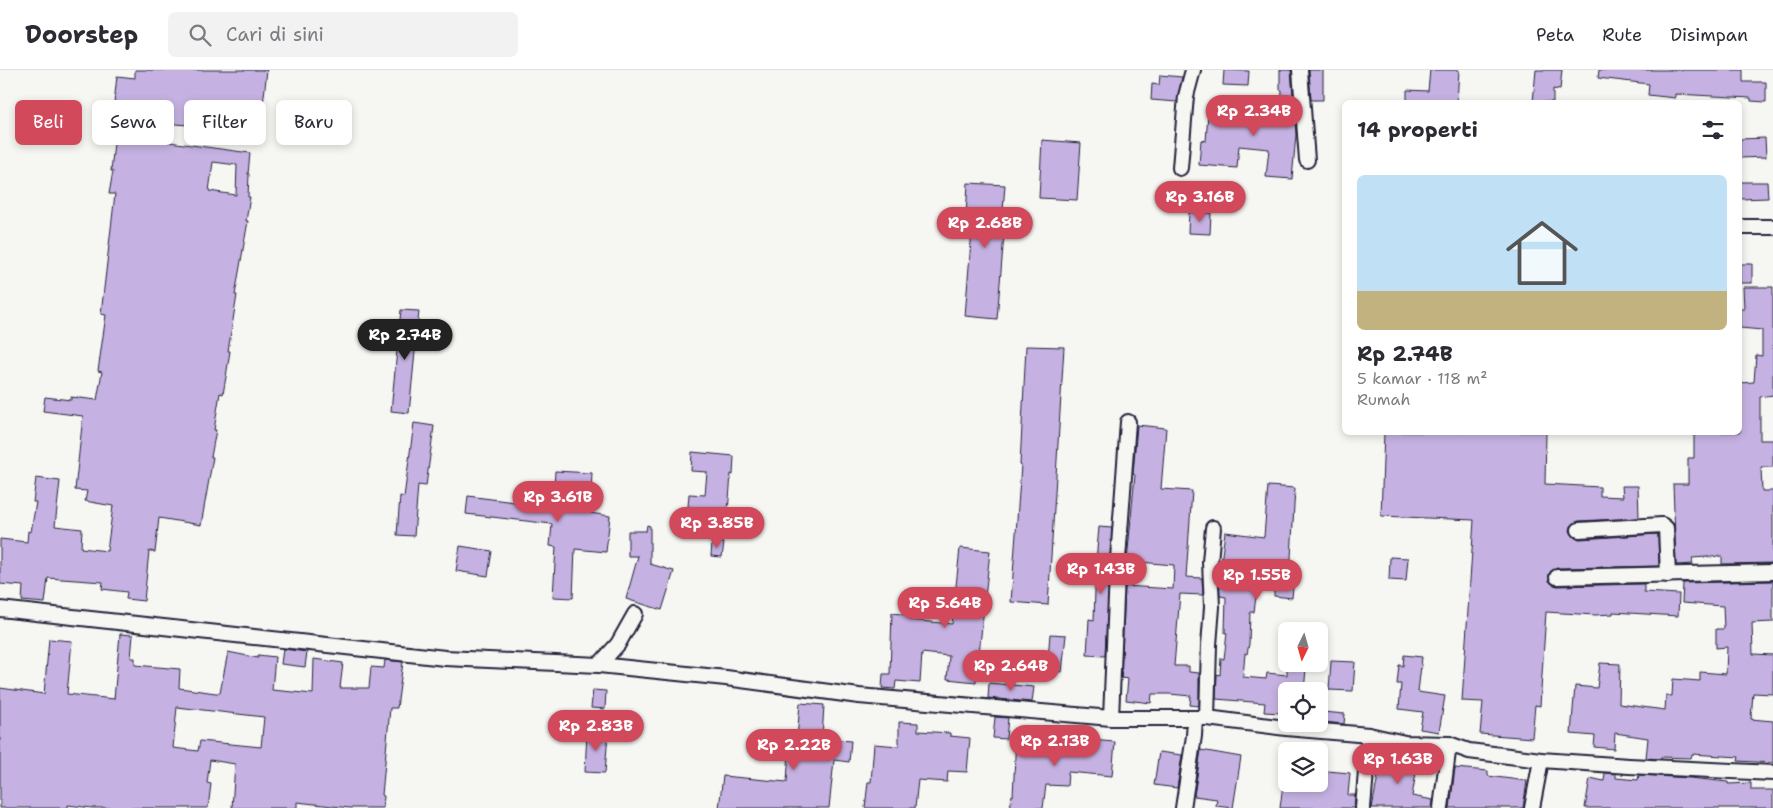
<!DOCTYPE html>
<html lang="id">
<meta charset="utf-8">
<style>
:root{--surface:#fff;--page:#f2f2f3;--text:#2b2b33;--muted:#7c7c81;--line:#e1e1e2;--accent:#d1495b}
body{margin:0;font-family:"Shantell Sans",sans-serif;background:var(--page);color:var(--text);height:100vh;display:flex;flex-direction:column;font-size:19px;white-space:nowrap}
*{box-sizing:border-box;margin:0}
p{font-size:16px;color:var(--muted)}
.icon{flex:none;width:28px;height:28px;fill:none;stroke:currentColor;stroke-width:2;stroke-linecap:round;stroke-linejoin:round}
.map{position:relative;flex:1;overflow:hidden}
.side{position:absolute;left:1342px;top:30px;width:400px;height:335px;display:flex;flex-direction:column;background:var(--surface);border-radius:8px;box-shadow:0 2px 8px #0003}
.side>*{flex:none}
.guide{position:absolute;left:15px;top:30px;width:475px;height:45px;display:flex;gap:10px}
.needle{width:32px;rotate:185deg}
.controls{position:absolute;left:1278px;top:552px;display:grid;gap:10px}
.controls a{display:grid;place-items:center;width:50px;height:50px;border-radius:8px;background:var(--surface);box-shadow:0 2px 8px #0003;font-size:25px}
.price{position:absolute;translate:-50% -42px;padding:0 11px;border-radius:18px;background:var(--accent);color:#fff;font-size:16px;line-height:32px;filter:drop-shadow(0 1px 2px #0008)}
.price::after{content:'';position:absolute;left:50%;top:30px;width:15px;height:11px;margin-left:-8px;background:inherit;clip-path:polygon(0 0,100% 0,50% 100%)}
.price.current{background:#222;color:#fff}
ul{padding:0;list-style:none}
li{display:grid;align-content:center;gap:10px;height:265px;padding:0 15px}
li span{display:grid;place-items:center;height:155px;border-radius:8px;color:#555}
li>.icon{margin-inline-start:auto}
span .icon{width:90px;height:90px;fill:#fffc;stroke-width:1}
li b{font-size:21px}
h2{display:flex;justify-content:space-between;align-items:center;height:60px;padding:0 15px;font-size:21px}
.tag{padding:0 18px;border-radius:8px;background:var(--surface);box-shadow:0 2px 8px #0003;font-size:18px;line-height:45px}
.tag.current{background:var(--accent);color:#fff}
header{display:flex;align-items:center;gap:30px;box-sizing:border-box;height:70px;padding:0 25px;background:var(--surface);border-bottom:1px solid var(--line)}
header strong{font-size:24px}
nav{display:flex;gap:28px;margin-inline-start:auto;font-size:18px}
.search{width:350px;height:45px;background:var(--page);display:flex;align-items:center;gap:12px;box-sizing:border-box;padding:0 18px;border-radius:8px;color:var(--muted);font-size:19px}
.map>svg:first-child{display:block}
</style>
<header>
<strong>Doorstep</strong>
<div class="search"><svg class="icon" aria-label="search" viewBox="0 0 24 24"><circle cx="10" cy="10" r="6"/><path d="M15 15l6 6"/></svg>Cari di sini</div>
<nav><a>Peta</a><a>Rute</a><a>Disimpan</a></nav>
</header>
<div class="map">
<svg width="1773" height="738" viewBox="0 0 1773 738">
<rect width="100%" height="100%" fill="#f6f6f2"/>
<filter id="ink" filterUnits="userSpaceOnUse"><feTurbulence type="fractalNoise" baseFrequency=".02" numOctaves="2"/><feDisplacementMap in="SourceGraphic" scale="10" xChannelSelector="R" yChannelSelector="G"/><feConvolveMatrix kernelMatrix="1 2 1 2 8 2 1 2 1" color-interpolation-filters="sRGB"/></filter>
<g filter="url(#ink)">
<!-- building -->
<g fill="#c5b2e2" stroke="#22223b" fill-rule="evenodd">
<path d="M135 0H267L260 61 164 53 162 71 250 83 248 104H249L248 127H250L246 151H248L235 225H237L228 281H230L226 307 223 324 220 323 214 360H216L211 387H213L201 455 159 448 155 482 149 481 144 531 126 529 127 522 102 519 103 512 48 508 45 533 22 531 23 516 0 514V469L27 472 28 461 31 462 36 432H33L36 408 60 411 55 456 82 459 81 478 107 481 113 436 85 431 87 421 75 420 83 346 43 341 45 327 71 330V327L97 330 102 302 98 301 106 245 101 244 115 124H109L113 101H111L114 73 111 72 114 33 117 6 135 8ZM213 92 237 95 236 125 209 121Z"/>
<polygon points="1224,0 1249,1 1248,16 1223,15"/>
<polygon points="1280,0 1291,0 1296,65 1292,109 1266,107 1269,79 1239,76 1237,98 1199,95 1201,70 1206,71 1208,44 1246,47 1246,51 1280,54 1282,20 1280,20"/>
<polygon points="1309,0 1323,0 1323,30 1311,30"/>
<polygon points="1430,0 1459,0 1457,32 1407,32 1407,20 1428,21"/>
<polygon points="1536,0 1562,0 1560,20 1553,19 1553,32 1533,32"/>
<polygon points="1599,0 1743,0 1743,12 1766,12 1766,32 1751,31 1751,28 1675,24 1675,28 1648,25 1649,14 1598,8"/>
<polygon points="1160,5 1182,7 1177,32 1151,30 1152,14 1159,15"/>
<polygon points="1765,68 1766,87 1740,88 1740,69"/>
<polygon points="1042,70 1081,73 1077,130 1039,128"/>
<polygon points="1740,112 1767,112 1768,128 1740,129"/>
<polygon points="968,113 1005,115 1002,153 1005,153 997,249 965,246 973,147 966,146"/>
<polygon points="1189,142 1211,143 1210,164 1188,163"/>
<rect x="1740" y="194" width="12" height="19"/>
<polygon points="1743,217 1773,217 1773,325 1760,327 1760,370 1773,370 1773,397 1761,397 1762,421 1773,421 1773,493 1722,494 1722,486 1692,488 1693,494 1676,495 1673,414 1688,414 1688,388 1694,388 1694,362 1740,362 1740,313 1754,312 1756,285 1762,286 1762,260 1740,258 1740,239 1744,239"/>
<polygon points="401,240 419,241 409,343 391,341"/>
<polygon points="1026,276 1064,277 1048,535 1011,532 1021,395 1020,395"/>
<polygon points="414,353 434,356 426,416 418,415 414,466 397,465 400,426 404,427"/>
<polygon points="1137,355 1166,358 1161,419 1192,421 1186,507 1202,508 1203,525 1180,524 1174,596 1189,596 1189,602 1199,603 1199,636 1190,635 1191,626 1169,624 1152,624 1151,633 1126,630 1128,609 1121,608 1125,516 1173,519 1174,495 1127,491 1135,405 1133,404"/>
<polygon points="1384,362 1546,362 1545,414 1600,417 1600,426 1623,427 1622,416 1638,416 1639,448 1578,451 1571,456 1570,461 1575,468 1580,469 1658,464 1659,496 1557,498 1550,502 1549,511 1552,514 1557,516 1644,514 1644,522 1679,524 1678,546 1613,542 1613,544 1595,545 1546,542 1540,636 1535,635 1532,668 1480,664 1483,632 1462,631 1474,450 1381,446"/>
<polygon points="692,382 734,386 733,405 731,404 728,442 720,442 719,454 701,453 702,438 688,437 689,424 705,425 707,402 691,401"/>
<polygon points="555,401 592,403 590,443 610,446 606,482 575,479 573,528 553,527 556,477 550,476 552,454 466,444 468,426 553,437"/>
<polygon points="1268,416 1295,418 1290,505 1294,505 1292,528 1274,526 1274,521 1257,519 1254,542 1250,542 1249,574 1247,584 1245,583 1243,607 1266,609 1267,603 1287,605 1287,598 1306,599 1304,621 1282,621 1281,643 1264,642 1265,633 1216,629 1217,604 1220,605 1221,588 1224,589 1227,563 1225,563 1226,527 1220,526 1219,508 1225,462 1264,467"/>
<polygon points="647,455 650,456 650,494 674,501 662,540 626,529 638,486 628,486 628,461 646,461"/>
<polygon points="1099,457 1112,458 1105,586 1087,585 1089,549 1094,550 1096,491"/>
<polygon points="712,472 724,473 722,487 711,486"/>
<polygon points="460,476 492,481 488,506 456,501"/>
<polygon points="960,478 990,481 976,612 947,609 949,586 922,583 920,613 896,611 895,619 882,618 883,604 890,604 892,543 909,545 909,550 952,554"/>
<polygon points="1390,487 1408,488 1406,511 1389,510"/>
<polygon points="1773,511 1773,552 1752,553 1753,584 1773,585 1773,624 1753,623 1751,649 1773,651 1773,693 1738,691 1739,687 1692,684 1691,688 1661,687 1661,689 1646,688 1648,668 1615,663 1614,679 1594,677 1595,666 1571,664 1575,616 1597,618 1600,593 1620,594 1619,634 1665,640 1666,625 1672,626 1673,609 1700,611 1700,602 1726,604 1727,577 1716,578 1716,559 1724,559 1723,536 1682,533 1683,513"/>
<path d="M120 564 133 565 131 588H135V595L180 599 179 618 216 623H220L228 582 258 588V585L275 587 272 620 313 624 314 589 343 593 340 618H369L371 597 384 598 385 590 403 592 397 638H390L382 725 384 726 383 738H350L297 732V738H232L235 694 210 690 207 713 211 714 208 738H92L68 735V738H0V618L44 624 49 569 72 571 67 624 114 629ZM177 637 264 647 261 677 200 671 198 681 173 678Z"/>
<polygon points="1050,564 1066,565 1062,602 1047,601"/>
<polygon points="283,579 307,582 305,597 281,594"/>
<polygon points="1404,585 1422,587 1418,622 1445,626 1439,662 1420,659 1423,642 1399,639 1401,614 1397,614 1399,595 1403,596"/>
<polygon points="1331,591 1355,592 1353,621 1329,620"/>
<polygon points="989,613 1034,617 1032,632 988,628"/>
<polygon points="593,620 606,621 605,639 591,638"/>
<polygon points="800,633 824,635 822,668 851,671 849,692 834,690 829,738 719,738 723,706 787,712 789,681 796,681"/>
<polygon points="1323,642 1345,644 1344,654 1322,652"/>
<polygon points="995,647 1008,648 1006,669 993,668"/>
<polygon points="899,652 918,653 918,661 950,663 950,666 970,668 967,702 948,701 947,712 918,710 915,738 865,738 868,712 871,712 874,674 899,676"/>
<polygon points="587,662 608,663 605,703 585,702"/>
<polygon points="1016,667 1048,668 1048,672 1089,675 1090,670 1115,672 1112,706 1068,702 1067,716 1046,715 1043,738 1010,738 1012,725 1013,726"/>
<polygon points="1201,680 1241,687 1233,738 1216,736 1217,729 1194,726"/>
<polygon points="1159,682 1182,685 1177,718 1154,715"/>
<polygon points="1382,684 1418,691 1412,726 1433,730 1432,738 1372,738"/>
<polygon points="1455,698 1488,701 1488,706 1527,711 1523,738 1450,738"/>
<polygon points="1327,701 1350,703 1348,725 1355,725 1354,738 1280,738 1283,714 1326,714"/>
<polygon points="1605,703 1616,704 1616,708 1638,710 1639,705 1690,708 1728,712 1728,714 1751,713 1751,720 1773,720 1773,738 1585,738 1590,708 1604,711"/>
</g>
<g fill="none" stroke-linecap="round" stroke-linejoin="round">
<!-- minor casing -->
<g stroke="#22223b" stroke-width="18">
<g id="minor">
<polyline points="1300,0 1307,90"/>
<polyline points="1180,98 1186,26 1193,0"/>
<polyline points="1740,157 1773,157"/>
<polyline points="1579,460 1662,455 1666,458 1668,505"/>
<polyline points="1557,507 1773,502"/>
<polyline points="0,539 445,588 599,595 726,608 859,626 1111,648 1207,648 1286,658 1369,665 1405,673 1449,674 1469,681 1541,690 1629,696 1773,703"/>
<polyline points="599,595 618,574 635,544"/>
<polyline points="1111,648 1117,503 1128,352"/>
<polyline points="1207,648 1209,575 1212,537 1210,492 1213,458"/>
<polyline points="1183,738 1194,666 1195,648"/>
<polyline points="1363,738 1369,665"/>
<polyline points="1441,738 1449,674"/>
<polyline points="1532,738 1541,690"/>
</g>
</g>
<!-- minor -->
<use href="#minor" stroke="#f6f6f2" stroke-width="14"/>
</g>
</g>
</svg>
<div class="controls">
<a><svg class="needle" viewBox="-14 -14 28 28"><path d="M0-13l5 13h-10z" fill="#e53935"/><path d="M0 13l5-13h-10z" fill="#7c7c81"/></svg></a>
<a><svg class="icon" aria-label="locate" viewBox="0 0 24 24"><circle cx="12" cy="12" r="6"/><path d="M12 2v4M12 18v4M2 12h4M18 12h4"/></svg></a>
<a><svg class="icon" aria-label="layers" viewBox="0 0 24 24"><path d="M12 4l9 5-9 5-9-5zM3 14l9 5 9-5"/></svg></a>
</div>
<b class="price" style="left:1254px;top:67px">Rp 2.34B</b>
<b class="price" style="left:1200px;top:153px">Rp 3.16B</b>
<b class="price" style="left:985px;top:179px">Rp 2.68B</b>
<b class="price current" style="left:405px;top:291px">Rp 2.74B</b>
<b class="price" style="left:558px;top:453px">Rp 3.61B</b>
<b class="price" style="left:717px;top:479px">Rp 3.85B</b>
<b class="price" style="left:1101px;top:525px">Rp 1.43B</b>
<b class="price" style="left:1257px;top:531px">Rp 1.55B</b>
<b class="price" style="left:945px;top:559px">Rp 5.64B</b>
<b class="price" style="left:1011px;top:622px">Rp 2.64B</b>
<b class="price" style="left:596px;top:682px">Rp 2.83B</b>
<b class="price" style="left:1055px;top:697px">Rp 2.13B</b>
<b class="price" style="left:794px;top:701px">Rp 2.22B</b>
<b class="price" style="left:1398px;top:715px">Rp 1.63B</b>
<div class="guide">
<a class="tag current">Beli</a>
<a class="tag">Sewa</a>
<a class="tag">Filter</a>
<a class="tag">Baru</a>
</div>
<section class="side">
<h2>14 properti<svg class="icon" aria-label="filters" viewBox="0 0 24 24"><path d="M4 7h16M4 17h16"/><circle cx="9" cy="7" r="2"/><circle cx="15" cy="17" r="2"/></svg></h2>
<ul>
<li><span style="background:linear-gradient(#bfe0f5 75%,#c2b280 0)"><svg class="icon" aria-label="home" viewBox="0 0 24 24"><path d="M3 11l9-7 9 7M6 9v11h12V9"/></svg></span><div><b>Rp 2.74B</b><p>5 kamar · 118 m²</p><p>Rumah</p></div></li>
</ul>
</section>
</div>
